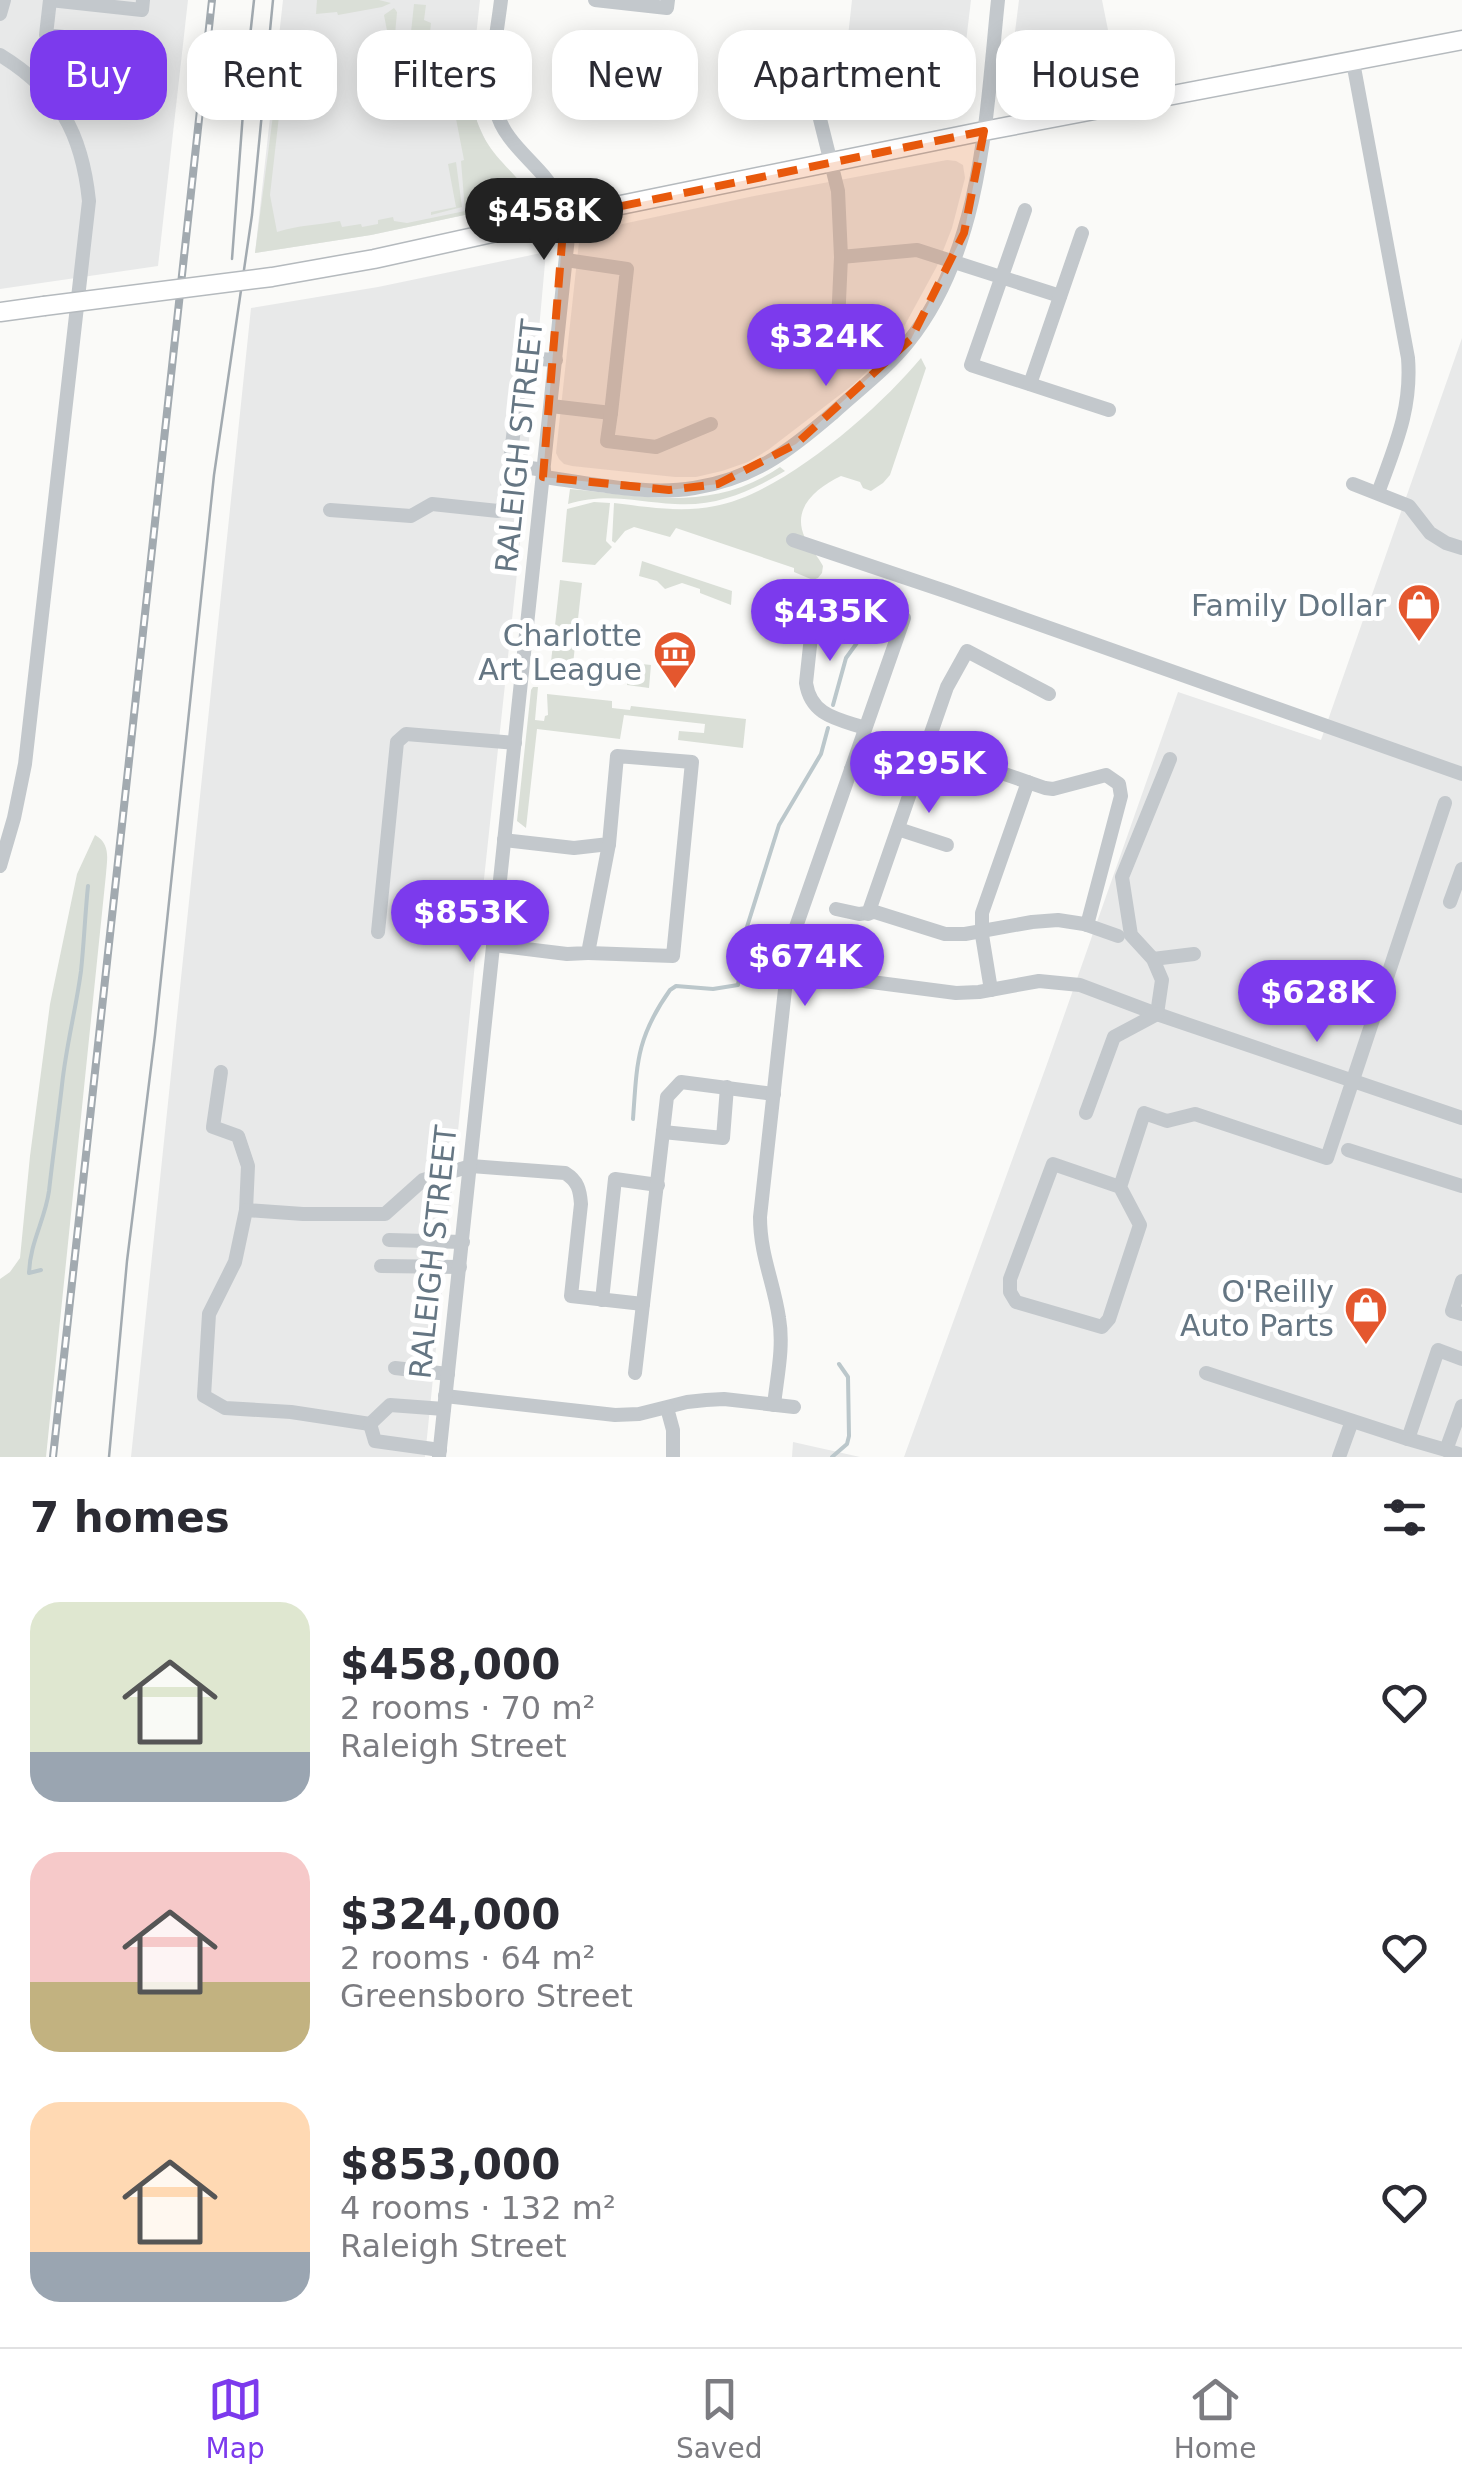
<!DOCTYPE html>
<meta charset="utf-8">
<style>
:root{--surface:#fff;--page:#f7f7f7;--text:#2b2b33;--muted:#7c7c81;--line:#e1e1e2;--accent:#7c3aed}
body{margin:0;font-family:"DejaVu Sans",sans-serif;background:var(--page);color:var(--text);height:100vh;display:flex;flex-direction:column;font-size:38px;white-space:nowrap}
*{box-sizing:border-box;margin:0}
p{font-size:32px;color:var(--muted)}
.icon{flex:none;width:55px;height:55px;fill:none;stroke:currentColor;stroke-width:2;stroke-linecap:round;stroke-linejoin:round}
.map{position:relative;height:1457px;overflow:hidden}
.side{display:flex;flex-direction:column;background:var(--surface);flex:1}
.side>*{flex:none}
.top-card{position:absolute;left:30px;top:30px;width:1402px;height:90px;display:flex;gap:20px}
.price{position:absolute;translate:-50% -85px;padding:0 22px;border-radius:35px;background:var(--accent);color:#fff;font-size:32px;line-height:65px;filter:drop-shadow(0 2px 5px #0008)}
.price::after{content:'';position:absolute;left:50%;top:60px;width:30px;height:22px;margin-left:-15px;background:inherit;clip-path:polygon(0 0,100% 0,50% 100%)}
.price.current{background:#222;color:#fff}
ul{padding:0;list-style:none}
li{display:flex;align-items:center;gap:30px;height:250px;padding:0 30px}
li span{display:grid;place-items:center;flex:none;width:280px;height:200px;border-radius:30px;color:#555}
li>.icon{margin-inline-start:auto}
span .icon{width:120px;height:120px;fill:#fffc;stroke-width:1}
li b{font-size:42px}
h2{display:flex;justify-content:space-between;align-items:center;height:120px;padding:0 30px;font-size:42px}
.chip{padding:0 35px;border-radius:30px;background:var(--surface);box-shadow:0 5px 25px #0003;font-size:35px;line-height:90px}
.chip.current{background:var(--accent);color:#fff}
.menu{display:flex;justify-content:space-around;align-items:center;height:140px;border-top:2px solid var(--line);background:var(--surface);font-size:28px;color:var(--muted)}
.menu a{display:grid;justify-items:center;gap:5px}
.menu .current{color:var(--accent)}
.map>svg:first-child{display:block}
</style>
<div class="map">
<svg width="1462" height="1457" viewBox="0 0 1462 1457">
<rect width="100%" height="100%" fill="#fafaf8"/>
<!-- built -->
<g fill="#e8e9e9">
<polygon points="0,0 188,0 158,266 0,289"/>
<polygon points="283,0 480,0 471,82 477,122 488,146 496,157 535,200 371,235 255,253"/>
<polygon points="852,0 971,0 960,92 946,102 839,118"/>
<polygon points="1019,0 1102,0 1116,70 1034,85 1011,64"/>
<polygon points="947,160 956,161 963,165 965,178 952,228 937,266 900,334 881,358 854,384 768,450 748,462 722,471 696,477 675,477 572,466 564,464 559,459 556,453 580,233 754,196"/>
<polygon points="546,252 517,573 476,953 425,1457 131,1457 251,308 378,287"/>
<polygon points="1462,338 1462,1457 904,1457 1047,1064 1178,692 1321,740"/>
<polygon points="793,1442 860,1457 792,1457"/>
</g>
<!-- green -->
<g fill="#dadfd7">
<polygon points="317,0 379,0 391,3 382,7 338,15 337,12 316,14"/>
<polygon points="414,4 426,5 424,20 431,23 426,72 416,72 410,42"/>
<polygon points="394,8 397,12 394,46 396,56 404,57 408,72 395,72 384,15"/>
<path d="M451 93 471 95C480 153 504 158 535 200L371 235 255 253 273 115 279 116 270 195 277 232C298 225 318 225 340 221L342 227 361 224 362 227 378 224V220L393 217 394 221 407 223 465 211 461 161 464 160Z"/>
<polygon points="456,162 462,207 431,215 431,212 456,207 448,164"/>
<path d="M921 358 926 368 890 475 883 483 871 491 863 488 860 482 841 476C816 488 791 508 805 538 810 549 818 556 823 566L822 573 818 578 813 580 794 572V568L676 528 670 537 634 527 625 531 615 543 612 541 614 503C648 507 681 513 715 506 782 494 878 410 921 358Z"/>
<path d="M780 467 785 471C751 491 716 507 675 504 636 502 608 492 568 504L570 489C645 496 712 513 780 467Z"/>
<polygon points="594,502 610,503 606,541 612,547 595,565 562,562 567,509"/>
<polygon points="642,561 732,591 731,605 700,593 700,589 682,583 665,589 657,581 639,576"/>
<polygon points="560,580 582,583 572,673 550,671"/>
<polygon points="632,663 651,665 649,688 627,685 628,670 631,670"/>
<polygon points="533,687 538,687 535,720 544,721 545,716 548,715 547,694 612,701 612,708 630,710 631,706 746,719 743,748 678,740 679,731 704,733 705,724 624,715 620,739 537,729 526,828 517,821 531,690"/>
<path d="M95 835C111 844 107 859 106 874L46 1457H0V1279L10 1272 20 1258 30 1156 50 1004 77 874Z"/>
</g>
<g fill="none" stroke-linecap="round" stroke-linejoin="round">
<!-- stream -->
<g stroke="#bbc7cb" stroke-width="4">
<polyline points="833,705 846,658 880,611"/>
<path d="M633 1119C637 1064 636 1038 670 990L676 986 713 989 738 985 746 930 779 825 821 754 828 728"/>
<path d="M41 1270 29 1273C30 1242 45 1220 49 1191 53 1155 58 1120 62 1085 66 1046 76 1009 81 971 84 943 85 915 88 886"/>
<polyline points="832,1457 847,1444 849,1436 848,1377 839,1364"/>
</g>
<!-- major casing -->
<g stroke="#b5babe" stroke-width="21">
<g id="major">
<polyline points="601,209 984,131 1462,40"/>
<polyline points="0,312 44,306"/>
</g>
</g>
<!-- minor -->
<g stroke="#c3c8cc" stroke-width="14">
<polyline points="50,0 142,10 143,0"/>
<polyline points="50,0 46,35 107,42"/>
<polyline points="595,0 667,8 668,0"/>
<polyline points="0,14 4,0"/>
<path d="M0 55C59 91 82 133 89 201L25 764 14 818 0 866"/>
<path d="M1353 62 1408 358C1412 409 1395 446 1378 493"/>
<polyline points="820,119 838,191 841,257 917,250 1060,296"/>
<polyline points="1025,210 971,365 1109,410"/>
<polyline points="837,345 841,257"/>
<polyline points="1030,384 1082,233"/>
<polyline points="551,406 611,413 627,269 566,260"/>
<polyline points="611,413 607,441 656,447 711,424"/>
<polyline points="510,465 544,470"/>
<path d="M543 477C592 483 646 496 694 488 753 479 789 451 832 414 858 390 887 369 909 341 983 248 986 113 998 0"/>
<polyline points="1353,484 1409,506 1430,533 1446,543 1462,548"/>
<polyline points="330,510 411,516 432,504 498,511 505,505 520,377 527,363 539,359 556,360"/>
<polyline points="793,540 948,592 1462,774"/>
<path d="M816 590 806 683C811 716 838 719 865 728"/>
<polyline points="926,747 1045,788 1053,789 1106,775 1119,784 1121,796 1087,925"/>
<polyline points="851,769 911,790"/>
<polyline points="898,829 947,845"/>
<polyline points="504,840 574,848 609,844 617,756 692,762 673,956 588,953"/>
<polyline points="1450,902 1462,869"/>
<polyline points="836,909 859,914 875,912 945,934 965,934 1032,922 1058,920 1084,924 1118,936"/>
<polyline points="868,914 947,687 967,651 1049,694"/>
<polyline points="378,932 397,742 406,734 515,743"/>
<polyline points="494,945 567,954 588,953 609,844"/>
<polyline points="1153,959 1194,954"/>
<polyline points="764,968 956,993 979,992 1039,981 1080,985 1157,1014 1462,1118"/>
<polyline points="991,990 982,935 982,913 1028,782"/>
<polyline points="1157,1014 1162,980 1153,959 1131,935 1122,877 1170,759"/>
<polyline points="221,1072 213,1127 238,1136 248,1166 246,1210"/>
<polyline points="1086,1113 1114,1037 1157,1014"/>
<polyline points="663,1132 723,1138 727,1087"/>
<polyline points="1348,1150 1462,1186"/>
<polyline points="1120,1187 1053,1164 1010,1279 1010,1292 1016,1302 1102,1327 1109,1319 1140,1225 1120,1187 1144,1113 1167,1121 1195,1114 1327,1158 1445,803"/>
<polyline points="389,1240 463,1242"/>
<polyline points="381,1266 460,1267"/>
<polyline points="1462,1281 1452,1311 1462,1314"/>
<polyline points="602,1300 615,1179 658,1185"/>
<polyline points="395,1368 448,1374"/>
<polyline points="635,1373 667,1097 681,1082 774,1094"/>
<polyline points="1206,1373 1408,1439 1438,1350 1462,1359"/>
<polyline points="445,1396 615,1415 639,1414 687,1402 706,1400 724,1399 794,1407"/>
<path d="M774 1405C777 1377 784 1347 779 1318 774 1283 760 1255 760 1217L790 944 904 618"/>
<polyline points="1462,1406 1446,1450 1462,1455"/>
<polyline points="667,1408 673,1430 673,1457"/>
<path d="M444 1409 390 1405 370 1424 291 1412 225 1408 204 1396 209 1314 235 1262 246 1210 303 1214H385L423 1180 471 1166 565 1173C578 1181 580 1190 581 1204L571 1296 643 1304"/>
<polyline points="370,1424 375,1441 440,1450"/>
<polyline points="1408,1439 1446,1450"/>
<path d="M439 1457 568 237C566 225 565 210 559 199 544 166 505 147 496 110 487 75 497 35 501 0"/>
<polyline points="1339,1457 1352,1421"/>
</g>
<!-- major -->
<use href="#major" stroke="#fff" stroke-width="18"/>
<!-- tram -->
<g stroke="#a2aab0" stroke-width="2.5">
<polyline points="232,259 246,73 254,0"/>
<polyline points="109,1457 127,1261 155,1035 214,475 252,215 273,0"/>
</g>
<!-- rail casing -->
<g stroke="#a2aab0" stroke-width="8">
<polyline id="rail" points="53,1457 212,0"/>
</g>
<!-- rail -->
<use href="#rail" stroke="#fff" stroke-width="4" stroke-dasharray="11" stroke-linecap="butt"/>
<!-- major-bridge casing -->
<g stroke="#b5babe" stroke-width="21" stroke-linecap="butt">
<polyline id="major-bridge" points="44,306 272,277 374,259 601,209"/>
</g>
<!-- major-bridge -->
<use href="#major-bridge" stroke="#fff" stroke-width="18"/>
</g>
<!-- marked area -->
<path fill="#e8590c" fill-opacity="0.2" stroke="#e8590c" stroke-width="8" stroke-dasharray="20 12" stroke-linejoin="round" d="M984 131 964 233 911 339 796 444 718 484 669 490 543 477 564 218Z"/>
<!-- icons -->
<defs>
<g id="shop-pin" transform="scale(2.25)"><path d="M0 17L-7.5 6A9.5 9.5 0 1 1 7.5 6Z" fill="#e4572e" stroke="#fff"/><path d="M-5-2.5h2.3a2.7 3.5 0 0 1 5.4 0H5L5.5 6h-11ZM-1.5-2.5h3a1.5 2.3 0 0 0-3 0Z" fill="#fff"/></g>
<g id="museum-pin" transform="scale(2.25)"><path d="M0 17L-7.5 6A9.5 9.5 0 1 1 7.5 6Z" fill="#e4572e" stroke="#fff"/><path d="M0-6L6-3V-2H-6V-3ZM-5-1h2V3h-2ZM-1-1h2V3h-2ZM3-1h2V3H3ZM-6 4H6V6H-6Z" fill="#fff"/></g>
</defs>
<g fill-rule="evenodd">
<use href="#shop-pin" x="1419" y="605"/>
<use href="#museum-pin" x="675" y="652"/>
<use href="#shop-pin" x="1366" y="1308"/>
</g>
<g text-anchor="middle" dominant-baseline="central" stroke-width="10" stroke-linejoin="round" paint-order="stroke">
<!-- street labels -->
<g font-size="30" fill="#657683" stroke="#fff">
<text transform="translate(519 446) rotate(-84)">RALEIGH STREET</text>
<text transform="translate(433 1252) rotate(-84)">RALEIGH STREET</text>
</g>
<!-- poi labels -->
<g font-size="30" fill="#657683" stroke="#fff" text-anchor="end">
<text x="1386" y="605">Family Dollar</text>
<text x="642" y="635">Charlotte<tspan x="642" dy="34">Art League</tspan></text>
<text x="1334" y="1291">O'Reilly<tspan x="1334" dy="34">Auto Parts</tspan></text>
</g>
</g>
</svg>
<b class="price current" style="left:544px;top:263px">$458K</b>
<b class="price" style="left:826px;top:389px">$324K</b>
<b class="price" style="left:830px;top:664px">$435K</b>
<b class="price" style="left:929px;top:816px">$295K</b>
<b class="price" style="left:470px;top:965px">$853K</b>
<b class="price" style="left:805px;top:1009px">$674K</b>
<b class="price" style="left:1317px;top:1045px">$628K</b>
<div class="top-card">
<a class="chip current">Buy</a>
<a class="chip">Rent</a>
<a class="chip">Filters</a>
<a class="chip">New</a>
<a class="chip">Apartment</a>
<a class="chip">House</a>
</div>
</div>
<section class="side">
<h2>7 homes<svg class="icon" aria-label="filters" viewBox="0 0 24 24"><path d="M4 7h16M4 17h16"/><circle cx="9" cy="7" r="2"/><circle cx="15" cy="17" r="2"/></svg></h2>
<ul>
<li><span style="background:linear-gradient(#dfe7d0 75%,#9aa5b1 0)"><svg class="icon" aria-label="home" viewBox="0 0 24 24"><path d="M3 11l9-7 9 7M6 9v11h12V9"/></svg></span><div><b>$458,000</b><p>2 rooms · 70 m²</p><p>Raleigh Street</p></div><svg class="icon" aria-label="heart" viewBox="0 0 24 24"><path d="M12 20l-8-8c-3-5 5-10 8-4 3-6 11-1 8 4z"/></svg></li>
<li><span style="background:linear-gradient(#f6c9c9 65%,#c2b280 0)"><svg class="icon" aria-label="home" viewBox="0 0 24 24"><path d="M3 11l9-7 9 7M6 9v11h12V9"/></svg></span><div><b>$324,000</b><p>2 rooms · 64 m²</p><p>Greensboro Street</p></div><svg class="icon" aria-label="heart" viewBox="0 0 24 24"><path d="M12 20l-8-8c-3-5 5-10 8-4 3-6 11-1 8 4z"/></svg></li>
<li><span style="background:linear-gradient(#ffd9b3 75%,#9aa5b1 0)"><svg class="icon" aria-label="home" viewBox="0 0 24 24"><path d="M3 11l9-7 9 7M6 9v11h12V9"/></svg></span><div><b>$853,000</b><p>4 rooms · 132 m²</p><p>Raleigh Street</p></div><svg class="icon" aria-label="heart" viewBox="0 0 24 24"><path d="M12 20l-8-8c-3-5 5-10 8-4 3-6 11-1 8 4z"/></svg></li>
</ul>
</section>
<nav class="menu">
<a class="current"><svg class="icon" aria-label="map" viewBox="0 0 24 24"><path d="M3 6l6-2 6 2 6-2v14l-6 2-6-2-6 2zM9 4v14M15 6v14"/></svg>Map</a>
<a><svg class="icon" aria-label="saved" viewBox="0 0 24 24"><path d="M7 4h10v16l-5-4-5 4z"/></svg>Saved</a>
<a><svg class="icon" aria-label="home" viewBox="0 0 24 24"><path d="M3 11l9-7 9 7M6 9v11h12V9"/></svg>Home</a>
</nav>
